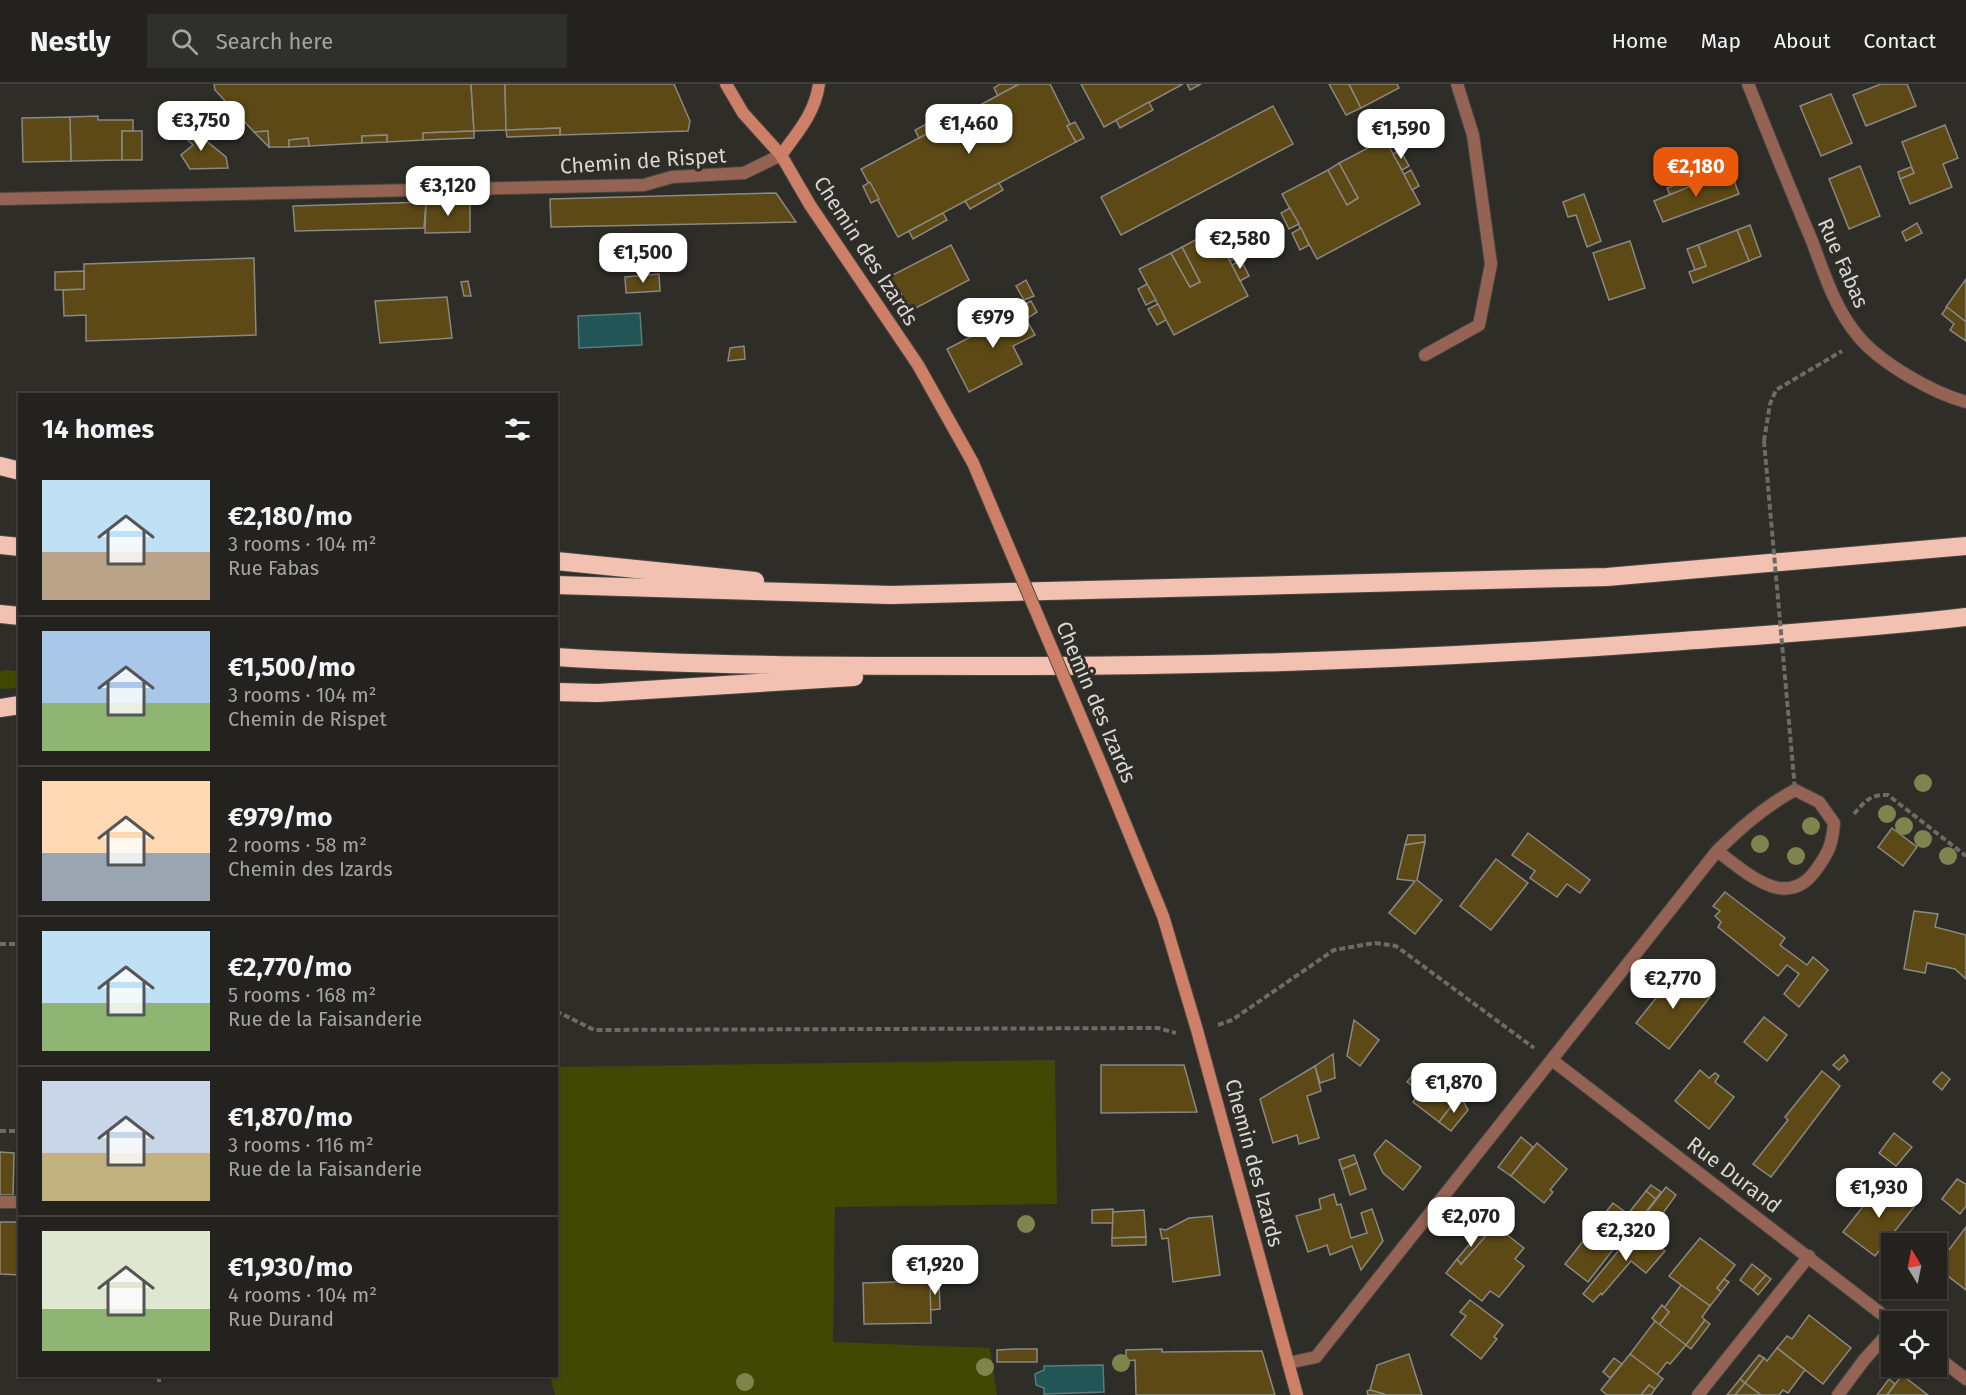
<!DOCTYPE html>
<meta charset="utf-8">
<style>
:root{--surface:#23221e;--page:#2f2f2b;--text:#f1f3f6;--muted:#a3a4a4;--line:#403f3c;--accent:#ea580c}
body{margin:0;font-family:"Fira Sans",sans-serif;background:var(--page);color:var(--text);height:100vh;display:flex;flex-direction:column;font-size:22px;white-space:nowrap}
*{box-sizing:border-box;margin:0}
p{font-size:20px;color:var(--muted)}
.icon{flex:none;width:33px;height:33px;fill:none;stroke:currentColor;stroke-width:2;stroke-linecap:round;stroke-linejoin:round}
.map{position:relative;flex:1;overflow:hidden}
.panel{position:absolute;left:18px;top:309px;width:540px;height:984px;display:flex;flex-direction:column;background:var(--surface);border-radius:0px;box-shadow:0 2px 4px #0004,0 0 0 2px var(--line)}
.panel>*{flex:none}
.needle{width:39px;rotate:350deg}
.tools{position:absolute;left:1881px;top:1149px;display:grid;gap:12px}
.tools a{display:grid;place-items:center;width:66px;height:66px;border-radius:0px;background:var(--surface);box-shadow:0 2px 4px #0004,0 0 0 2px var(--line);font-size:30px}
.price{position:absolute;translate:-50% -51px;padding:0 14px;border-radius:12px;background:#fff;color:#222;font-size:20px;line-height:39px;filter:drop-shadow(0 2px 3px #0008)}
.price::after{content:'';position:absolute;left:50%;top:36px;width:18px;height:14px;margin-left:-9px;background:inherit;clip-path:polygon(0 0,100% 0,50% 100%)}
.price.selected{background:var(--accent);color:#fff}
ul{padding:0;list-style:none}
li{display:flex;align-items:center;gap:18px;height:150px;padding:0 24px}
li+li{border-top:2px solid var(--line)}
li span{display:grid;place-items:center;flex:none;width:168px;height:120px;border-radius:0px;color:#555}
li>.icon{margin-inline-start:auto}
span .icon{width:72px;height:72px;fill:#fffc;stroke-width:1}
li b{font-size:26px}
h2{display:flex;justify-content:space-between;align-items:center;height:72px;padding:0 24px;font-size:26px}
header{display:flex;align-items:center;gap:36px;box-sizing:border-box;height:84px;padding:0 30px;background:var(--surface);border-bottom:2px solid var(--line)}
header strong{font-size:28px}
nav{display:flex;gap:33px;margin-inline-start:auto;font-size:21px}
.search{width:420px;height:54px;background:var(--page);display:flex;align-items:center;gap:15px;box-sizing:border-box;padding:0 21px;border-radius:0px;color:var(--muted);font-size:22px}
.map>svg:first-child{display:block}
</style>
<header>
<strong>Nestly</strong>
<div class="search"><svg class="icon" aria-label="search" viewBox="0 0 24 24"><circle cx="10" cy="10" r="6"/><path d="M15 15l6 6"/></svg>Search here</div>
<nav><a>Home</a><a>Map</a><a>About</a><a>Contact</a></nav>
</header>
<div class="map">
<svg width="1966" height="1311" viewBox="0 0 1966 1311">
<rect width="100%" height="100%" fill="#2f2d28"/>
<!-- green -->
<g fill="#404803">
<polygon points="3,586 19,587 19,604 0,605 0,588"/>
<polygon points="1055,976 1057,1120 835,1123 833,1258 990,1264 997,1311 555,1311 550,1292 556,1292 557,983"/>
</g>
<!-- water -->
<g fill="#225556" stroke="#597c7c" stroke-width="1.5">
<polygon points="640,229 642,261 579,264 578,232"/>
<polygon points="1103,1281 1104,1308 1044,1310 1044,1304 1036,1301 1035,1290 1044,1286 1044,1282"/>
</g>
<!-- building -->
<g fill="#5c4915" stroke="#8a8882" stroke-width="1.5">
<polygon points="214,0 471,0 474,47 423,49 423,56 387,58 387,51 362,52 362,59 309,62 308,54 289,56 289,63 269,63 268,47 254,48 215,6"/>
<polygon points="471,0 505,0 506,46 474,47"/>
<polygon points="505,0 674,0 690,37 688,47 560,51 560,44 506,46"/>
<polygon points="1000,0 1019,0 998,12 994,4"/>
<polygon points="1019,0 1050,0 1070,40 1067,42 1076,58 898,153 861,85"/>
<polygon points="1081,0 1183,0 1104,43"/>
<polygon points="1187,0 1201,0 1190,6"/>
<polygon points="1329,0 1349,0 1361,24 1346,31"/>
<polygon points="1349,0 1397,0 1399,4 1361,24"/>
<polygon points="1881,0 1907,0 1916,22 1866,42 1853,11"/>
<polygon points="1831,10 1852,59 1821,72 1800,22"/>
<polygon points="1149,18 1153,26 1120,44 1116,36"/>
<polygon points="1273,22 1293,60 1121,151 1101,113"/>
<polygon points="98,32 98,36 133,36 133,47 122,47 122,76 71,77 70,33"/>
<polygon points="942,32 946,40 919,54 915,46"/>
<polygon points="70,33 71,77 23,78 22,34"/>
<polygon points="183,38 226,73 228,84 190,85 181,71 193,61 177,46"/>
<polygon points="1075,38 1084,54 1076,58 1067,42"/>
<polygon points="1945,41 1958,74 1943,80 1952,103 1910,120 1900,95 1914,89 1902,58"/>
<polygon points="560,44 560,51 507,53 506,46"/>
<rect x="122" y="47" width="20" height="29"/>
<polygon points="268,47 269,63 254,48"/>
<polygon points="474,47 474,54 423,56 423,49"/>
<polygon points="387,51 387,58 362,59 362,52"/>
<polygon points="308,54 309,62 289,63 289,56"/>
<polygon points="1385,55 1420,120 1317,175 1282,110 1328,86 1347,121 1358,114 1339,79"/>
<polygon points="1400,66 1409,82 1402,86 1393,70"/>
<polygon points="1339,79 1358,114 1347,121 1328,86"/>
<polygon points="1860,82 1880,132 1849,145 1829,95"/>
<polygon points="1911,83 1914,89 1900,95 1898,88"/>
<polygon points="1411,86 1419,102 1412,106 1404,90"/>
<polygon points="1713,88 1717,97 1711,99 1709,95 1670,111 1667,104"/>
<polygon points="1732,91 1739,110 1663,138 1654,117 1709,95 1711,99"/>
<polygon points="870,98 879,115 871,119 863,102"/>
<polygon points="999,99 1003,106 970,125 965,117"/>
<polygon points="776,109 796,138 551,143 550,115"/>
<polygon points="1584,110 1601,157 1587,163 1576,131 1568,133 1563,118"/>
<polygon points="470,117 470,148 425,149 426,118"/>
<polygon points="426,118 424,144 295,147 293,122"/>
<polygon points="1290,124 1299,140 1289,145 1281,129"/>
<polygon points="943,129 947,136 913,155 909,147"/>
<polygon points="1917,139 1922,149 1906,157 1902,148"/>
<polygon points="1750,141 1761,172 1749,177 1737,146"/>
<polygon points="1301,144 1309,161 1300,166 1292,149"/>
<polygon points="1214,146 1248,212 1174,251 1139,185 1171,169 1190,203 1200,198 1182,163"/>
<polygon points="1737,146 1749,177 1693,199 1689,188 1706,182 1698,161"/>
<polygon points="1231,157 1239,172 1230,177 1222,161"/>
<polygon points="1630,157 1645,204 1609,216 1593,169"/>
<polygon points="951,161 969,196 912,226 889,193"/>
<polygon points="1698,161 1706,182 1695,186 1687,165"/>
<polygon points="1182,163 1200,198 1190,203 1171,169"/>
<polygon points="254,174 256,251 86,257 86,231 64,232 63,206 84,205 84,180"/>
<polygon points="1241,176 1249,192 1240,197 1232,181"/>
<polygon points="84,187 84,205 55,206 55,188"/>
<polygon points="659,190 660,207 626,209 625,193"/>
<polygon points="1966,195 1966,238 1946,223"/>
<polygon points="1026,196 1034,212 1024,216 1016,202"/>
<polygon points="468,197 471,212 464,212 461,198"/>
<polygon points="1147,200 1156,216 1146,221 1138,205"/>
<polygon points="447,213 452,254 380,259 375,217"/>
<polygon points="1031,217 1037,228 1026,235 1035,251 1013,262 1022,280 969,308 947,265 1000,238 999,234"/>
<polygon points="1158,220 1166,236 1157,241 1148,225"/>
<polygon points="1947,223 1966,238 1966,257 1950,246 1954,240 1942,230"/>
<polygon points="744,262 745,275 728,277 730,264"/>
<polygon points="1892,744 1917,763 1903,782 1878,763"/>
<polygon points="1528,749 1590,796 1580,809 1567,800 1557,813 1530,794 1535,787 1512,771"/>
<polygon points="1408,751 1425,751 1425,758 1405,761"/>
<polygon points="1425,758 1417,796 1442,816 1415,850 1389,829 1415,797 1397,795 1405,761"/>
<polygon points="1496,775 1528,799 1491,846 1460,822"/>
<polygon points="1725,808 1785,854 1780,861 1807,881 1813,873 1828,886 1799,923 1784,910 1799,890 1787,881 1778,892 1718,843 1721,838 1715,832 1720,827 1713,822"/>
<polygon points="1914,827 1938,830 1935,843 1966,851 1966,895 1955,885 1927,879 1925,889 1904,885"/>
<polygon points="1677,888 1710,913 1669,965 1636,939"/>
<polygon points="1764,933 1787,951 1767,977 1744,958"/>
<polygon points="1354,936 1379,956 1360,982 1347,972"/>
<polygon points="1333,970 1335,994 1320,999 1315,982"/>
<polygon points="1844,971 1848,977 1839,986 1833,981"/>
<polygon points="1422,980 1460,1011 1439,1038 1413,1018 1420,1008 1407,998"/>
<polygon points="1101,981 1184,981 1197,1028 1101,1029"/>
<polygon points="1315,982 1321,1007 1307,1012 1319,1054 1299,1060 1297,1051 1273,1059 1260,1015"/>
<polygon points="1700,986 1709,994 1715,989 1719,992 1715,998 1734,1013 1709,1045 1675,1017"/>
<polygon points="1822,987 1840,1002 1771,1093 1753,1080 1788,1036 1785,1033"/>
<polygon points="1942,988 1950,995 1942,1006 1933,998"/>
<polygon points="1460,1011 1468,1026 1451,1047 1439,1038"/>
<polygon points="1894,1049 1912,1063 1896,1082 1879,1069"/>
<polygon points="1521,1053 1533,1063 1511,1092 1498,1083"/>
<polygon points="1386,1056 1421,1083 1403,1106 1383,1089 1374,1070"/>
<polygon points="1537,1059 1567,1085 1550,1106 1553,1108 1544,1119 1511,1092"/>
<polygon points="0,1068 14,1069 13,1111 0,1111"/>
<polygon points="1354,1071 1357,1079 1342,1085 1339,1076"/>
<polygon points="1357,1079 1366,1105 1350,1111 1342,1085"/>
<polygon points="1957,1095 1966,1100 1966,1122 1960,1130 1942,1115"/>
<polygon points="1882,1098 1914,1123 1875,1172 1843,1148"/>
<polygon points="1651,1101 1661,1108 1656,1115 1646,1107"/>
<polygon points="1666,1103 1676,1111 1658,1136 1647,1128"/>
<polygon points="1646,1107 1656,1115 1638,1138 1628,1130"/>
<polygon points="1334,1110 1337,1121 1341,1120 1351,1154 1367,1149 1361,1129 1372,1125 1383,1157 1361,1186 1352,1162 1330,1171 1327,1161 1308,1168 1296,1132 1321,1125 1319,1115"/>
<polygon points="1613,1119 1636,1136 1588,1198 1565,1180"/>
<polygon points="1113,1125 1113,1139 1092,1139 1092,1126"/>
<polygon points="1144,1126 1146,1153 1112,1154 1113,1128"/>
<polygon points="1212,1132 1220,1191 1173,1198 1168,1154 1162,1155 1160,1145 1166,1146 1189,1134"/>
<polygon points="1488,1136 1524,1164 1515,1175 1524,1182 1499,1213 1490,1207 1482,1217 1446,1189 1457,1175 1461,1180 1485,1153 1479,1149"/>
<polygon points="0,1138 20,1138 20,1191 0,1190"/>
<polygon points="1966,1143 1966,1206 1936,1183"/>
<polygon points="1637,1144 1665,1167 1646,1189 1631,1177 1602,1211 1601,1209 1593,1218 1583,1210"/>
<polygon points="1479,1149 1485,1153 1461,1180 1457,1175"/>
<polygon points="1146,1153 1146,1161 1112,1162 1112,1154"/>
<polygon points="1700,1154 1735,1181 1717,1204 1721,1208 1710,1222 1669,1192"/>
<polygon points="1752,1180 1766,1191 1753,1206 1740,1196"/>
<polygon points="1766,1191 1771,1195 1758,1211 1753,1206"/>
<polygon points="1724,1195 1729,1198 1721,1208 1717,1204"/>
<polygon points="930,1197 939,1197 940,1225 930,1226"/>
<polygon points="930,1197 931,1239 864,1240 863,1199"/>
<polygon points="1681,1201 1710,1222 1702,1233 1705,1236 1686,1261 1659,1241 1669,1228 1664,1224"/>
<polygon points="1470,1216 1503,1241 1494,1253 1497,1255 1481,1275 1451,1251 1466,1232 1460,1228"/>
<polygon points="1662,1221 1669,1228 1659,1241 1652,1234"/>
<polygon points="1809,1231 1851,1264 1823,1300 1777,1264 1787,1252 1792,1255"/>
<polygon points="1705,1236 1710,1240 1691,1265 1686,1261"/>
<polygon points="1655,1237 1686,1261 1670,1280 1667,1278 1657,1291 1630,1270"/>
<polygon points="1777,1264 1805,1286 1788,1309 1783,1306 1779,1311 1761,1311 1745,1299 1764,1274 1767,1277"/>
<polygon points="1015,1265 1037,1265 1037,1278 997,1278 997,1266"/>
<polygon points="1162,1265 1162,1268 1262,1267 1275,1311 1136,1311 1135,1276 1126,1277 1126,1266"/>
<polygon points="1409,1270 1422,1311 1385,1311 1370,1306 1377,1281"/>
<polygon points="1630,1270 1663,1295 1655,1305 1649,1301 1641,1311 1607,1311 1601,1306"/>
<polygon points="1759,1271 1764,1274 1745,1299 1740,1295"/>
<polygon points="1614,1274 1622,1280 1610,1294 1603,1288"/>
<polygon points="1902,1291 1928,1311 1887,1311"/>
<polygon points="1740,1295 1745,1299 1735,1311 1727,1311"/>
<polygon points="1889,1295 1895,1300 1887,1311 1877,1311"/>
<polygon points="1745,1299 1761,1311 1735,1311"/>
<polygon points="1649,1301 1655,1305 1651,1311 1641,1311"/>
<polygon points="1370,1306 1384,1310 1385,1311 1368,1311 1367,1307"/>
</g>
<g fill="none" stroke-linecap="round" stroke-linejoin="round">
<!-- lane casing -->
<g stroke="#4a4843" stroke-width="14">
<g id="lane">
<polyline points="1425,271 1479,241 1491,180 1473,51 1457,0"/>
<polyline points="0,1118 20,1118"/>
<polyline points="1698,1311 1809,1172"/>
<polyline points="1838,1311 1864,1276 1892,1245"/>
</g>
</g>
<!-- street casing -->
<g stroke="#4a4843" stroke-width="14">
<g id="street">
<path d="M1748 0C1769 52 1790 105 1812 157 1824 189 1835 225 1858 252 1880 279 1933 309 1966 318"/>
<polyline points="0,115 644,101 672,93 744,89 781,71"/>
<polyline points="1552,976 1892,1238"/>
<polyline points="1936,1272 1966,1295"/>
<path d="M1288 1279 1316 1273 1717 767C1741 743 1765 722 1795 706L1819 718 1834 739C1832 761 1829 768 1816 786 1786 828 1746 788 1717 767"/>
</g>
</g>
<!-- secondary casing -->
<g stroke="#4a4843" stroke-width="14">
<g id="secondary">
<polyline points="726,0 743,29 781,71 810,121 918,281 973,379"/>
<path d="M781 71C798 48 815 29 819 0"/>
<polyline points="1102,683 1163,832 1197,946 1297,1311"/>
</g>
</g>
<!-- highway casing -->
<g stroke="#4a4843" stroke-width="20">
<g id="highway">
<polyline points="0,382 20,387"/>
<polyline points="0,461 20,463"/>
<polyline points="556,477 755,497"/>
<polyline points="556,501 891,511 1607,493 1966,462"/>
<polyline points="0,530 20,532"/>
<path d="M556 573C700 582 845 582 989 582 1221 583 1452 574 1683 557 1778 550 1872 544 1966 533"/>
<polyline points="556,608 598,609 854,593"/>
<polyline points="0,624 20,621"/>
</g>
</g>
<!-- path -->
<g stroke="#6d6b67" stroke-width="4" stroke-dasharray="6 3" stroke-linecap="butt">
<polyline points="1764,357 1770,320 1776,306 1842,267"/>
<path d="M1854 730C1865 717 1871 710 1888 711L1966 772"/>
<polyline points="0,860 20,860"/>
<polyline points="556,927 594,946 1158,944 1176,949"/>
<polyline points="1218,941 1232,936 1334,866 1375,859 1396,862 1534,964"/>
<polyline points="0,1047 20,1047"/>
<polyline points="159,1298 159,1292"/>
</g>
<!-- lane -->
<use href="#lane" stroke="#946354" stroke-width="12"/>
<!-- street -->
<use href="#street" stroke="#946354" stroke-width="12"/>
<!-- secondary -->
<use href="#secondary" stroke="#cd7f68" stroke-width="12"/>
<!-- highway -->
<use href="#highway" stroke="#f2c1b2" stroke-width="18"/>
<!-- secondary-bridge casing -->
<g stroke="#4a4843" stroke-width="14" stroke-linecap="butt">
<polyline id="secondary-bridge" points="973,379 1102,683"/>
</g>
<!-- path-bridge -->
<polyline stroke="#6d6b67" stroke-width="4" stroke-dasharray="6 3" stroke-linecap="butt" points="1764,357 1795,706"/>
<!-- secondary-bridge -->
<use href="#secondary-bridge" stroke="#cd7f68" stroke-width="12"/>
</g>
<!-- trees -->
<g fill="#7d844d">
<circle cx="1923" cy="699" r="9"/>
<circle cx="1887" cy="730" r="9"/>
<circle cx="1811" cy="742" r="9"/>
<circle cx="1904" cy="742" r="9"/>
<circle cx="1923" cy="755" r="9"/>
<circle cx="1760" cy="760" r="9"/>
<circle cx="1796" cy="772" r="9"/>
<circle cx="1948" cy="772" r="9"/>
<circle cx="1026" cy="1140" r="9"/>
<circle cx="1121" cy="1279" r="9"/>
<circle cx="985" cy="1283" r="9"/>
<circle cx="745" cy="1298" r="9"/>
</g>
<g text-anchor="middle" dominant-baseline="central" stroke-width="6" stroke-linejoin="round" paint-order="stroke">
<!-- street labels -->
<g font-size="21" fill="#d8d7d3" stroke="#2f2d28">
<text transform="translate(643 77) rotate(-4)">Chemin de Rispet</text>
<text transform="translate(866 167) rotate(57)">Chemin des Izards</text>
<text transform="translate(1843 179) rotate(66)">Rue Fabas</text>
<text transform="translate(1096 618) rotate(67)">Chemin des Izards</text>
<text transform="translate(1254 1079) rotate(75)">Chemin des Izards</text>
<text transform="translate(1734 1091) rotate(37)">Rue Durand</text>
</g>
</g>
</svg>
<div class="tools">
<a><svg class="needle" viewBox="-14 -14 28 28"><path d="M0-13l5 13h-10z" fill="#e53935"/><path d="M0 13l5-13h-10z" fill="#a3a4a4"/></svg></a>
<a><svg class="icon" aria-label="locate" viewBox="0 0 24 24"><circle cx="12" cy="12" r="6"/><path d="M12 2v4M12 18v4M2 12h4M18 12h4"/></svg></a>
</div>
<b class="price" style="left:201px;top:68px">€3,750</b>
<b class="price" style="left:969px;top:71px">€1,460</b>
<b class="price" style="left:1401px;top:76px">€1,590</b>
<b class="price selected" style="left:1696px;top:114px">€2,180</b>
<b class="price" style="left:448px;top:133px">€3,120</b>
<b class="price" style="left:1240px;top:186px">€2,580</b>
<b class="price" style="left:643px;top:200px">€1,500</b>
<b class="price" style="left:993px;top:265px">€979</b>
<b class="price" style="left:1673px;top:926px">€2,770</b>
<b class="price" style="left:1454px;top:1030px">€1,870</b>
<b class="price" style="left:1879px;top:1135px">€1,930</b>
<b class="price" style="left:1471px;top:1164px">€2,070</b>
<b class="price" style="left:1626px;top:1178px">€2,320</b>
<b class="price" style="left:935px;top:1212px">€1,920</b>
<section class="panel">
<h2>14 homes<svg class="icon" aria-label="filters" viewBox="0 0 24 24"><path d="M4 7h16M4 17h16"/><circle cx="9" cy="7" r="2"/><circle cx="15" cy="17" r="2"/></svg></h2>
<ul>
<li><span style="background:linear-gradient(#bfe0f5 60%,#b9a48a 0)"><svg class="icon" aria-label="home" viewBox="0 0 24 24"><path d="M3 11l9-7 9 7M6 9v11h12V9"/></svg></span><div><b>€2,180/mo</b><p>3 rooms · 104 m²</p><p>Rue Fabas</p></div></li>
<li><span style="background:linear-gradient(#a9c7e8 60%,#8fb573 0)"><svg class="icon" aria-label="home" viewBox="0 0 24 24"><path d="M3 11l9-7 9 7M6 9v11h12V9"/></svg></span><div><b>€1,500/mo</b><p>3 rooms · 104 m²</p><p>Chemin de Rispet</p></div></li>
<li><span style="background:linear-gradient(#ffd9b3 60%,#9aa5b1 0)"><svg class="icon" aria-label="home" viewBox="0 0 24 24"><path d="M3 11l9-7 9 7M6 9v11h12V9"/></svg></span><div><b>€979/mo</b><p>2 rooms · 58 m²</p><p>Chemin des Izards</p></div></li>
<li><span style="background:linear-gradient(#bfe0f5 60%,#8fb573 0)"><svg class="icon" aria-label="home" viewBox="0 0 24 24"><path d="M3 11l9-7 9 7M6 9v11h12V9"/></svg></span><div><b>€2,770/mo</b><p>5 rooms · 168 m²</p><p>Rue de la Faisanderie</p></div></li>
<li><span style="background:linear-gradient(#c9d6e8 60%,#c2b280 0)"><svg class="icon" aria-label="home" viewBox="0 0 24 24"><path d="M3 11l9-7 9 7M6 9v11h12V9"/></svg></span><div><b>€1,870/mo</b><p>3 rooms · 116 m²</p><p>Rue de la Faisanderie</p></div></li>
<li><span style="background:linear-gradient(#dfe7d0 65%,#8fb573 0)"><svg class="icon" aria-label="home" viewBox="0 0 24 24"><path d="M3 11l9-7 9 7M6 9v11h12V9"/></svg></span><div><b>€1,930/mo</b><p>4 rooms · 104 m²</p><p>Rue Durand</p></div></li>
</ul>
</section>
</div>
